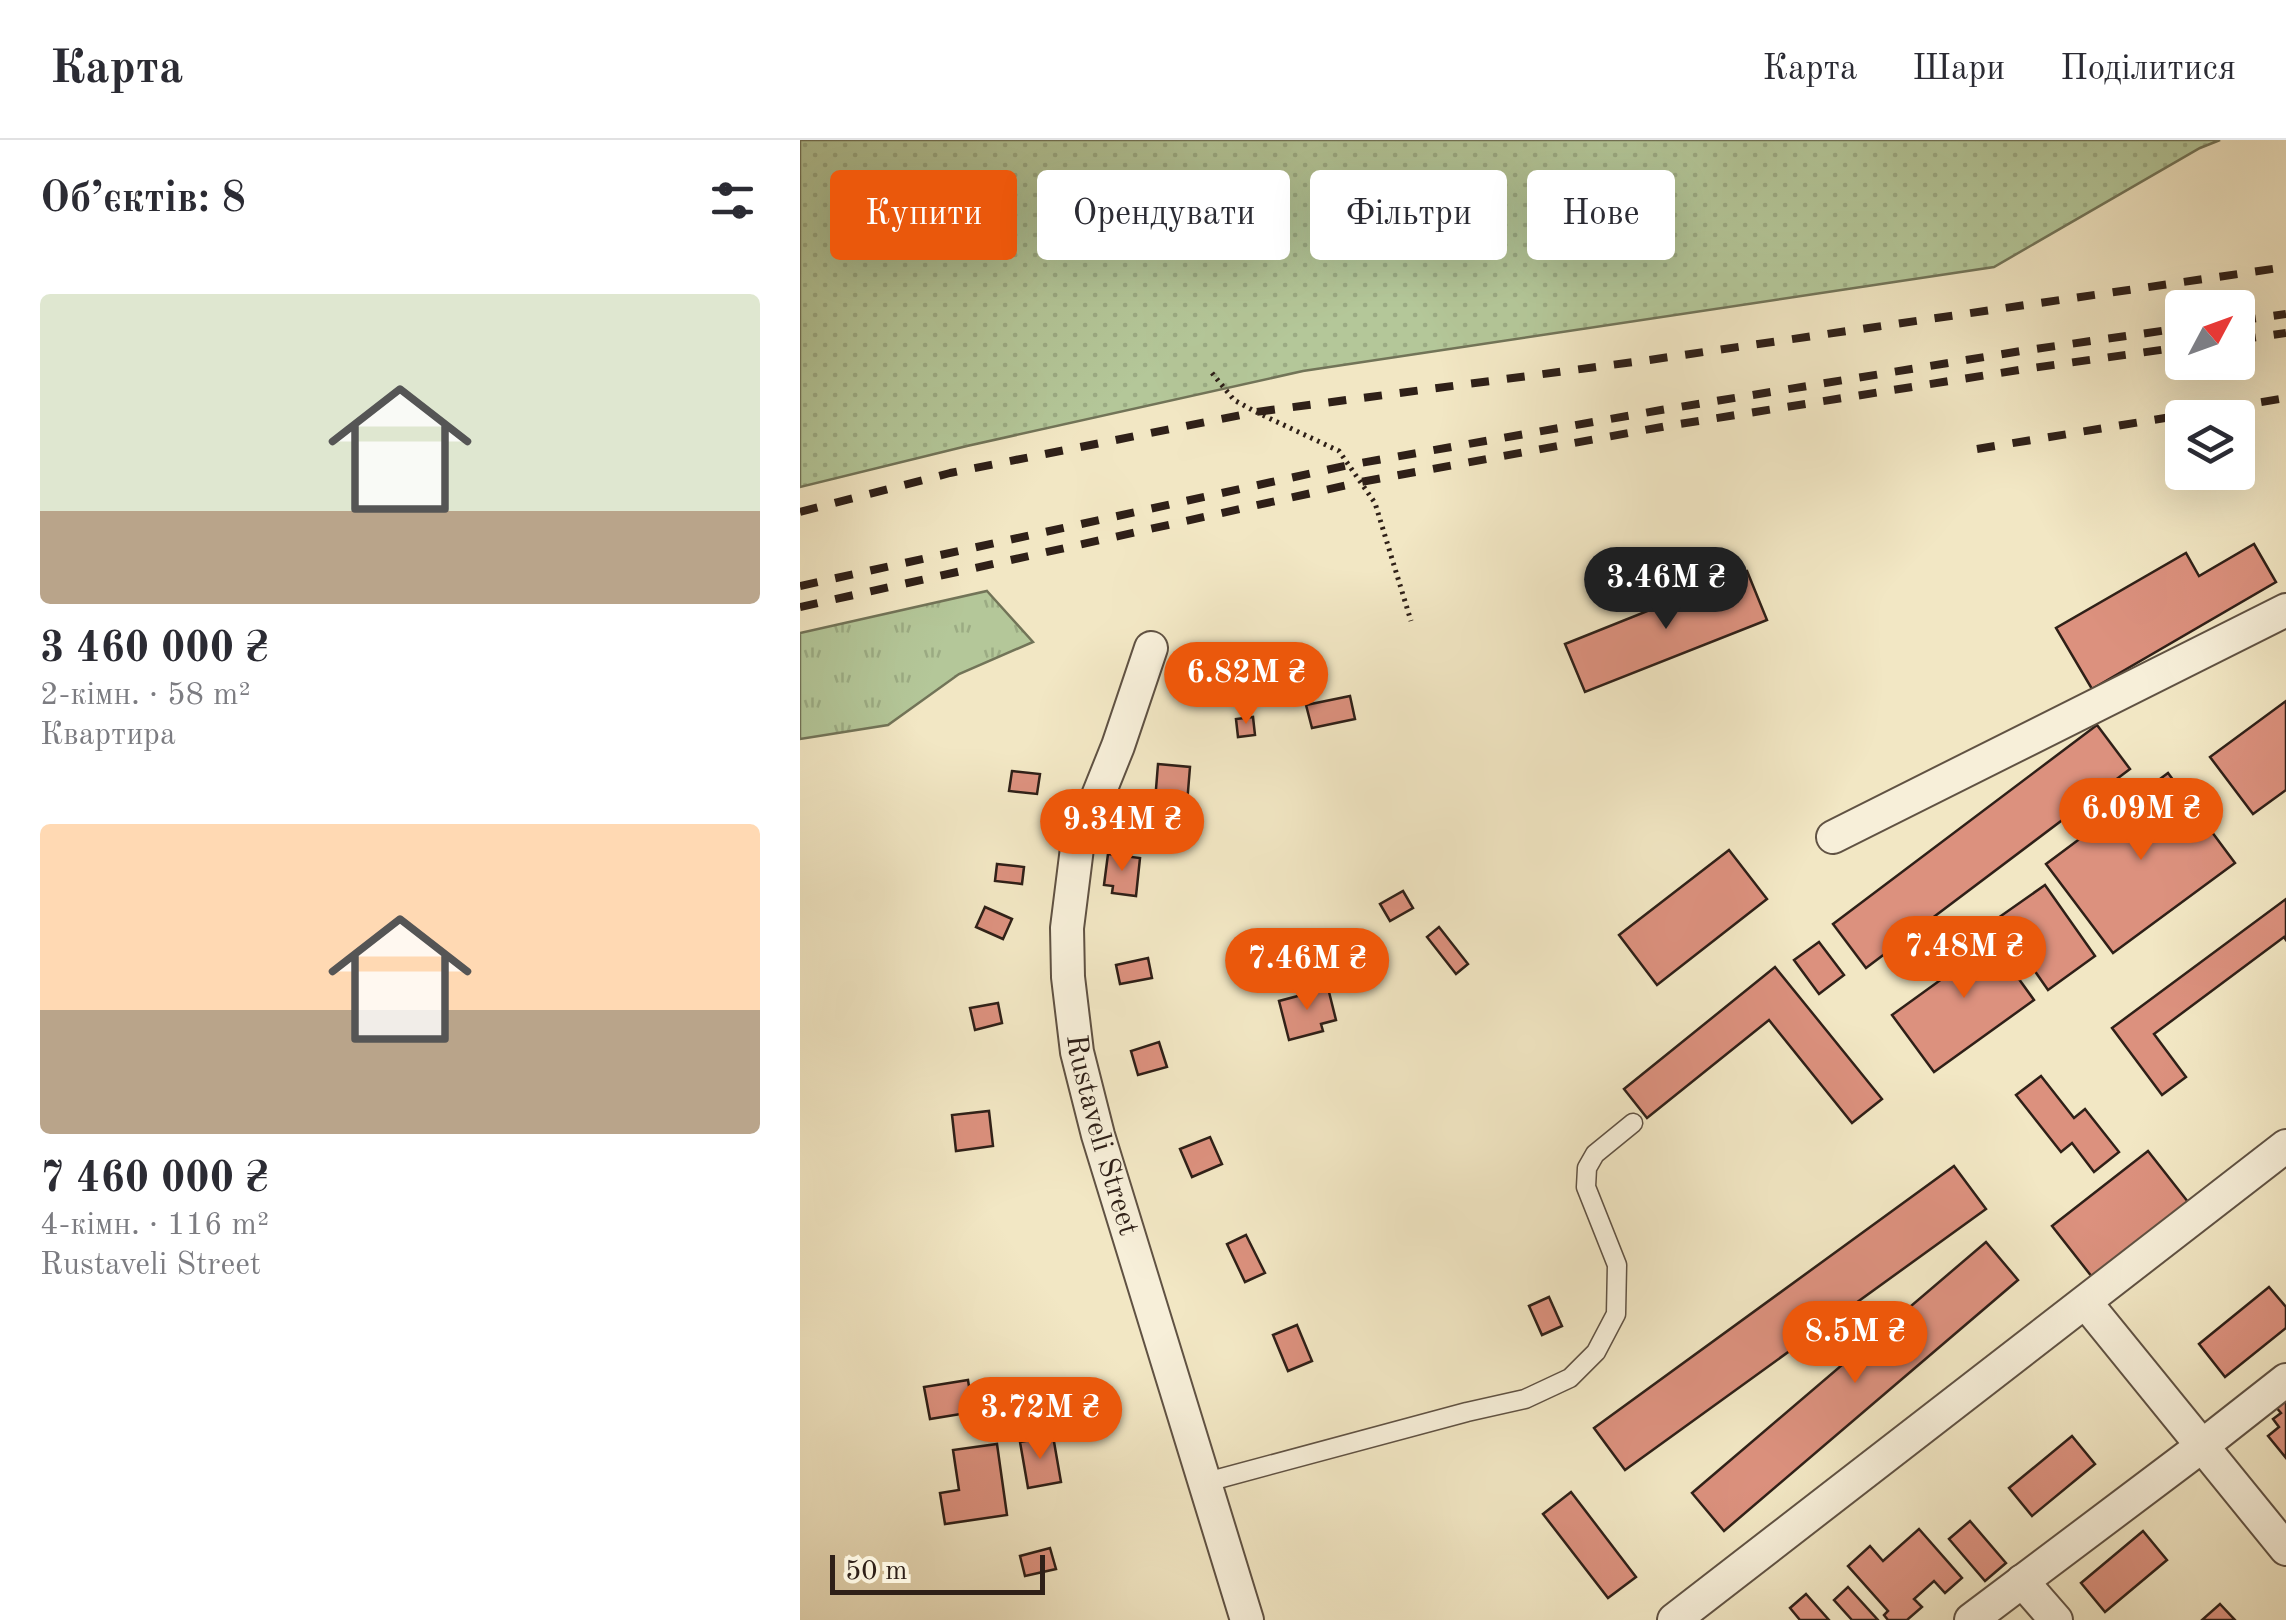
<!DOCTYPE html>
<html lang="uk">
<meta charset="utf-8">
<style>
:root{--surface:#fff;--page:#f2f2f3;--text:#2b2b33;--muted:#7c7c81;--line:#e1e1e2;--accent:#ea580c}
body{margin:0;font-family:"Old Standard TT",serif;background:var(--page);color:var(--text);height:100vh;display:flex;flex-direction:column;font-size:38px;white-space:nowrap}
*{box-sizing:border-box;margin:0}
p{font-size:32px;color:var(--muted)}
.icon{flex:none;width:55px;height:55px;fill:none;stroke:currentColor;stroke-width:2;stroke-linecap:round;stroke-linejoin:round}
.map{position:relative;flex:1;overflow:hidden}
.drawer{display:flex;flex-direction:column;background:var(--surface);width:800px}
.drawer>*{flex:none}
.top-card{position:absolute;left:30px;top:30px;width:950px;height:90px;display:flex;gap:20px}
.needle{width:65px;rotate:49deg}
.fabs{position:absolute;left:1365px;top:150px;display:grid;gap:20px}
.fabs a{display:grid;place-items:center;width:90px;height:90px;border-radius:10px;background:var(--surface);box-shadow:0 10px 40px #0002;font-size:50px}
.scale{position:absolute;left:30px;bottom:25px;width:215px;box-sizing:border-box;padding-left:10px;border:5px solid #2f2018;border-top:0;font-size:28px;line-height:35px;white-space:nowrap;color:#2f2018;-webkit-text-stroke:8px #f7efd9;paint-order:stroke}
.price{position:absolute;translate:-50% -85px;padding:0 22px;border-radius:35px;background:var(--accent);color:#fff;font-size:32px;line-height:65px;filter:drop-shadow(0 2px 5px #0008)}
.price::after{content:'';position:absolute;left:50%;top:60px;width:30px;height:22px;margin-left:-15px;background:inherit;clip-path:polygon(0 0,100% 0,50% 100%)}
.price.on{background:#222;color:#fff}
ul{padding:0;list-style:none}
li{display:grid;align-content:center;gap:20px;height:530px;padding:0 40px}
li span{display:grid;place-items:center;height:310px;border-radius:10px;color:#555}
li>.icon{margin-inline-start:auto}
span .icon{width:180px;height:180px;fill:#fffc;stroke-width:1}
li b{font-size:42px}
h2{display:flex;justify-content:space-between;align-items:center;height:120px;padding:0 40px;font-size:42px}
.chip{padding:0 35px;border-radius:10px;background:var(--surface);box-shadow:0 10px 40px #0002;font-size:35px;line-height:90px}
.chip.on{background:var(--accent);color:#fff}
header{display:flex;align-items:center;gap:60px;box-sizing:border-box;height:140px;padding:0 50px;background:var(--surface);border-bottom:2px solid var(--line)}
header strong{font-size:48px}
nav{display:flex;gap:55px;margin-inline-start:auto;font-size:35px}
main{display:flex;flex:1;min-height:0}
.map>svg:first-child{display:block}
</style>
<header>
<strong>Карта</strong>
<nav><a>Карта</a><a>Шари</a><a>Поділитися</a></nav>
</header>
<main>
<section class="drawer">
<h2>Об’єктів: 8<svg class="icon" aria-label="filters" viewBox="0 0 24 24"><path d="M4 7h16M4 17h16"/><circle cx="9" cy="7" r="2"/><circle cx="15" cy="17" r="2"/></svg></h2>
<ul>
<li><span style="background:linear-gradient(#dfe7d0 70%,#b9a48a 0)"><svg class="icon" aria-label="home" viewBox="0 0 24 24"><path d="M3 11l9-7 9 7M6 9v11h12V9"/></svg></span><div><b>3 460 000 ₴</b><p>2-кімн. · 58 m²</p><p>Квартира</p></div></li>
<li><span style="background:linear-gradient(#ffd9b3 60%,#b9a48a 0)"><svg class="icon" aria-label="home" viewBox="0 0 24 24"><path d="M3 11l9-7 9 7M6 9v11h12V9"/></svg></span><div><b>7 460 000 ₴</b><p>4-кімн. · 116 m²</p><p>Rustaveli Street</p></div></li>
</ul>
</section>
<div class="map">
<svg width="1486" height="1480" viewBox="0 0 1486 1480">
<defs>
<pattern id="grass-tufts" width="24" height="20" patternUnits="userSpaceOnUse" patternTransform="scale(2.5)"><rect width="24" height="20" fill="#b4c799"/><path d="M3 7l-1-3M5 7V3M7 7l1-3M15 17l-1-3M17 17v-4M19 17l1-3" fill="none" stroke="#9bab83"/></pattern>
<pattern id="garden-dots" width="8" height="8" patternUnits="userSpaceOnUse" patternTransform="scale(2.5)"><rect width="8" height="8" fill="#b4c799"/><path d="M2 2h.1M6 6h.1" fill="none" stroke="#9bab83" stroke-width="1.8" stroke-linecap="round"/></pattern>
</defs>
<rect width="100%" height="100%" fill="#f2e7c4"/>
<filter id="stains"><feTurbulence type="fractalNoise" baseFrequency=".002" numOctaves="4"/><feColorMatrix values="0 0 0 0 .2 0 0 0 0 .09 0 0 0 0 .02 0 0 0 .5 -.17"/></filter>
<radialGradient id="worn" r=".72"><stop offset=".6" stop-color="#630" stop-opacity="0"/><stop offset="1" stop-color="#630" stop-opacity=".3"/></radialGradient>
<!-- grass -->
<polygon fill="url(#grass-tufts)" stroke="#727458" stroke-width="2.5" points="187,451 233,502 159,534 88,585 0,599 0,493"/>
<!-- garden -->
<polygon fill="url(#garden-dots)" stroke="#727458" stroke-width="2.5" points="0,0 1420,0 1400,8 1194,127 503,231 167,306 0,347"/>
<!-- building -->
<g fill="#dc917e" stroke="#2f2018" stroke-width="2.5">
<polygon points="1454,404 1476,442 1292,549 1256,488 1386,413 1399,436"/>
<polygon points="947,431 967,480 785,552 765,504"/>
<polygon points="550,556 555,579 512,588 506,565"/>
<polygon points="1486,561 1486,650 1453,674 1410,617"/>
<polygon points="453,577 455,595 438,597 436,579"/>
<polygon points="1297,585 1330,629 1066,828 1033,784"/>
<polygon points="358,624 390,627 386,676 354,674"/>
<polygon points="212,631 240,634 237,654 209,651"/>
<polygon points="1368,633 1435,723 1313,813 1246,724"/>
<polygon points="929,710 967,759 857,845 819,795"/>
<polygon points="308,714 340,718 336,756 312,753 313,746 304,745"/>
<polygon points="197,724 224,727 222,744 195,741"/>
<polygon points="1245,745 1295,816 1248,850 1198,778"/>
<polygon points="603,751 613,768 590,781 580,764"/>
<polygon points="1486,759 1486,800 1484,797 1354,894 1386,937 1362,955 1312,888"/>
<polygon points="185,767 212,779 203,799 176,787"/>
<polygon points="1177,781 1234,860 1134,932 1092,875 1164,823 1149,801"/>
<polygon points="639,787 668,824 656,834 627,797"/>
<polygon points="1019,802 1044,835 1019,854 994,820"/>
<polygon points="348,818 352,838 320,844 316,825"/>
<polygon points="975,827 1082,959 1052,983 969,880 847,978 824,949"/>
<polygon points="528,848 536,880 521,884 523,891 489,900 479,861"/>
<polygon points="198,863 202,883 175,890 170,868"/>
<polygon points="359,902 367,927 338,935 331,911"/>
<polygon points="1241,936 1274,978 1285,969 1319,1012 1294,1032 1272,1003 1261,1012 1216,955"/>
<polygon points="189,971 193,1006 156,1011 152,975"/>
<polygon points="410,997 422,1024 392,1037 380,1009"/>
<polygon points="1348,1011 1392,1067 1296,1142 1252,1086"/>
<polygon points="1154,1026 1186,1069 825,1330 794,1288"/>
<polygon points="446,1095 465,1133 445,1142 427,1104"/>
<polygon points="1186,1102 1218,1140 924,1391 892,1353"/>
<polygon points="1469,1147 1486,1167 1486,1188 1425,1237 1399,1204"/>
<polygon points="749,1157 762,1186 742,1195 729,1166"/>
<polygon points="497,1185 512,1221 488,1231 473,1195"/>
<polygon points="168,1240 173,1272 130,1279 124,1247"/>
<polygon points="1486,1243 1486,1318 1468,1296 1479,1287 1473,1279 1481,1273 1468,1258"/>
<polygon points="253,1296 261,1342 228,1348 220,1302"/>
<polygon points="1272,1296 1295,1324 1232,1376 1209,1348"/>
<polygon points="197,1304 207,1375 145,1384 140,1353 159,1350 153,1310"/>
<polygon points="771,1352 836,1437 808,1458 743,1374"/>
<polygon points="1170,1381 1206,1423 1185,1441 1149,1399"/>
<polygon points="1119,1389 1162,1438 1145,1453 1134,1441 1114,1459 1122,1467 1107,1480 1088,1480 1084,1475 1088,1471 1048,1426 1070,1406 1083,1421"/>
<polygon points="1343,1391 1367,1420 1305,1472 1281,1443"/>
<polygon points="250,1408 256,1429 225,1436 220,1416"/>
<polygon points="1048,1447 1078,1480 1052,1480 1034,1460"/>
<polygon points="1006,1454 1029,1480 1000,1480 990,1468"/>
<polygon points="1420,1464 1435,1480 1402,1480"/>
</g>
<g fill="none" stroke-linecap="round" stroke-linejoin="round">
<!-- lane casing -->
<g stroke="#605243" stroke-width="21">
<polyline id="lane" points="403,1343 667,1272 725,1259 770,1238 796,1212 816,1174 817,1125 786,1047 787,1028 795,1014 833,983"/>
</g>
<!-- street casing -->
<g stroke="#605243" stroke-width="36">
<g id="street">
<path id="s1" d="M351 508 318 606 277 708 267 788 268 837 277 912 298 995 447 1480"/>
<polyline points="1033,697 1486,470"/>
<polyline points="1286,1163 1486,1409"/>
<polyline points="1222,1441 1256,1480"/>
<polyline points="874,1480 1486,1006"/>
<polyline points="1171,1480 1402,1306 1486,1240"/>
</g>
</g>
<!-- path -->
<polyline stroke="#2f2018" stroke-width="5" stroke-dasharray="2.5 5" stroke-linecap="butt" points="412,233 434,260 456,272 539,311 575,363 611,481"/>
<!-- lane -->
<use href="#lane" stroke="#f7efd9" stroke-width="18"/>
<!-- street -->
<use href="#street" stroke="#f7efd9" stroke-width="32"/>
<!-- rail -->
<g stroke="#2f2018" stroke-width="8" stroke-dasharray="18 18" stroke-linecap="butt">
<polyline points="1438,181 1486,174"/>
<polyline points="1438,200 1486,193"/>
<polyline points="1177,309 1486,258"/>
<polyline points="0,372 150,333 456,272 849,220 1486,127"/>
<polyline points="0,446 549,325 861,270 1221,211 1382,188"/>
<polyline points="0,467 561,342 867,286 1225,229 1382,207"/>
</g>
</g>
<g text-anchor="middle" dominant-baseline="central" stroke-width="8" stroke-linejoin="round" paint-order="stroke">
<!-- street labels -->
<g font-size="30" fill="#2f2018" stroke="#f7efd9">
<text stroke="none"><textPath href="#s1" startOffset="505">Rustaveli Street</textPath></text>
</g>
</g>
<rect width="100%" height="100%" filter="url(#stains)"/>
<rect width="100%" height="100%" fill="url(#worn)"/>
</svg>
<div class="fabs">
<a><svg class="needle" viewBox="-14 -14 28 28"><path d="M0-13l5 13h-10z" fill="#e53935"/><path d="M0 13l5-13h-10z" fill="#7c7c81"/></svg></a>
<a><svg class="icon" aria-label="layers" viewBox="0 0 24 24"><path d="M12 4l9 5-9 5-9-5zM3 14l9 5 9-5"/></svg></a>
</div>
<div class="scale">50 m</div>
<b class="price on" style="left:866px;top:492px">3.46M ₴</b>
<b class="price" style="left:446px;top:587px">6.82M ₴</b>
<b class="price" style="left:1341px;top:723px">6.09M ₴</b>
<b class="price" style="left:322px;top:734px">9.34M ₴</b>
<b class="price" style="left:1164px;top:861px">7.48M ₴</b>
<b class="price" style="left:507px;top:873px">7.46M ₴</b>
<b class="price" style="left:1055px;top:1246px">8.5M ₴</b>
<b class="price" style="left:240px;top:1322px">3.72M ₴</b>
<div class="top-card">
<a class="chip on">Купити</a>
<a class="chip">Орендувати</a>
<a class="chip">Фільтри</a>
<a class="chip">Нове</a>
</div>
</div>
</main>
